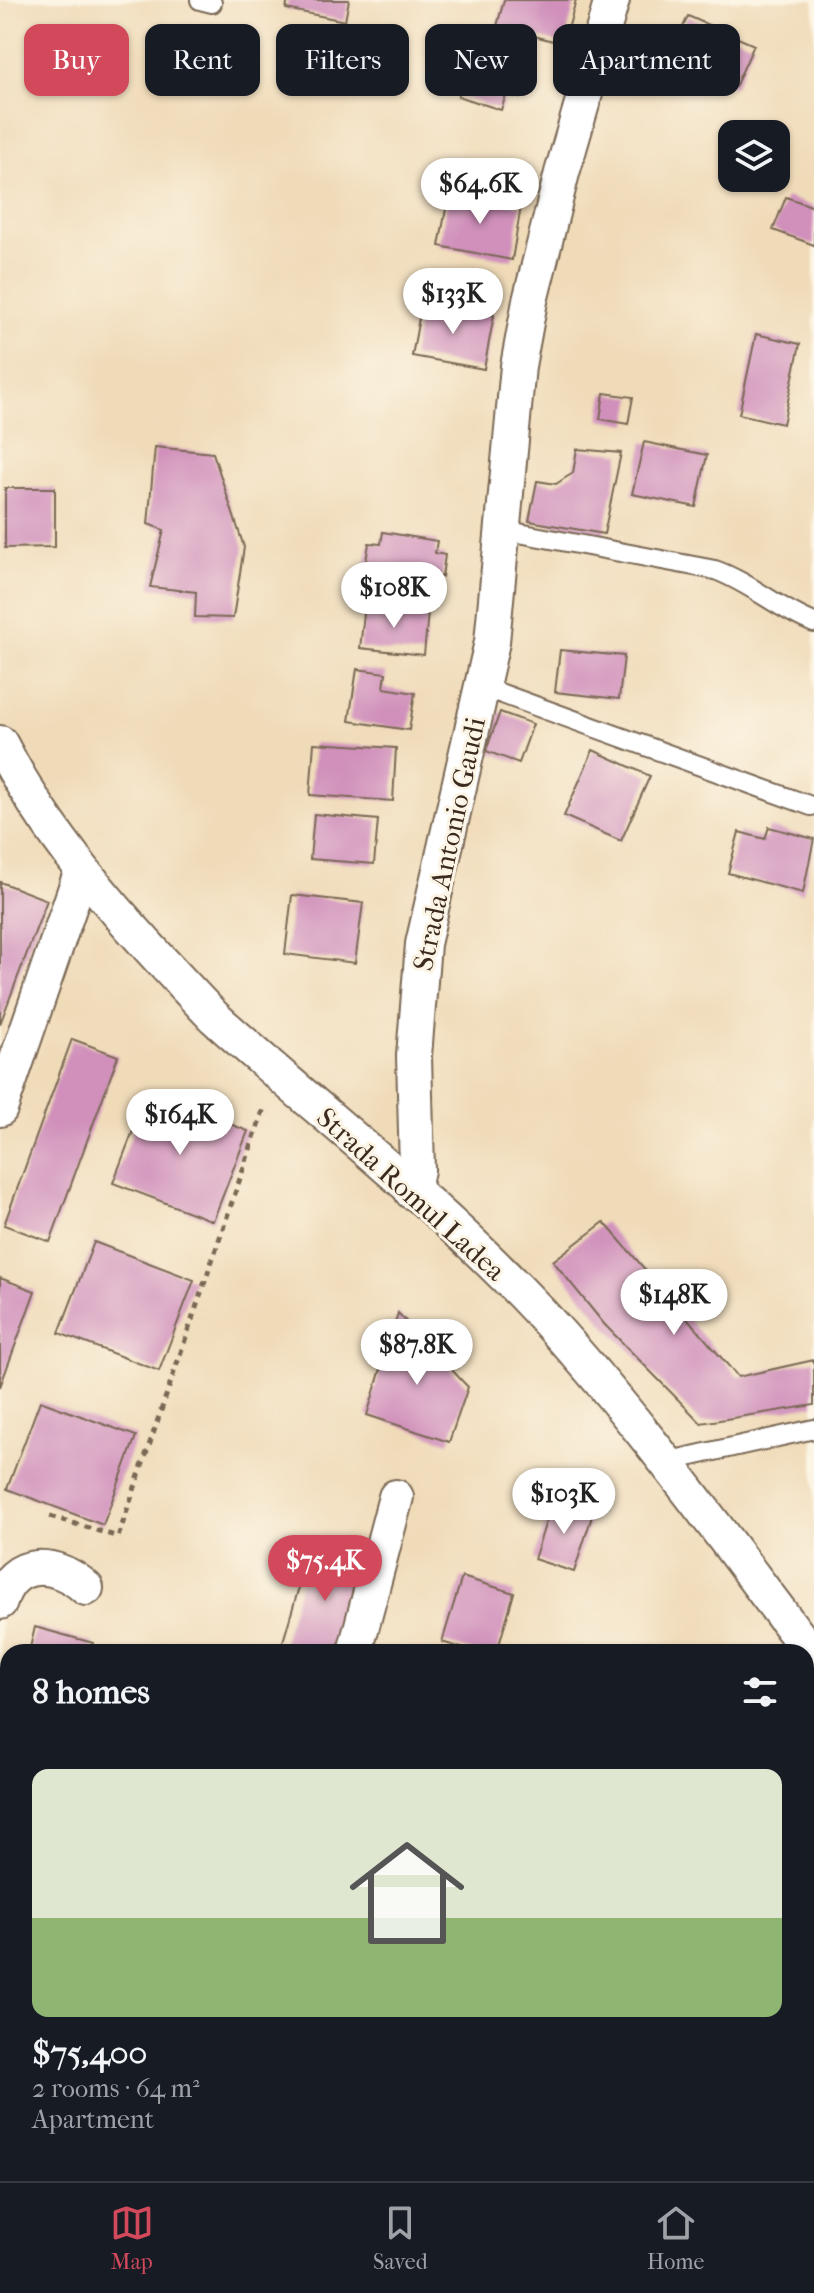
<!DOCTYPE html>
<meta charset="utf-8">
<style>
:root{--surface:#171b24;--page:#242831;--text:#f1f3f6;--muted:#9ea1a6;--line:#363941;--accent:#d1495b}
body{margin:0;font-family:"IM FELL French Canon",serif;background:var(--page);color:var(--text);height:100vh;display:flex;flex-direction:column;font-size:30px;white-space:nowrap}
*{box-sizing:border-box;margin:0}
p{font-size:26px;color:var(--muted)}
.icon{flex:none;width:44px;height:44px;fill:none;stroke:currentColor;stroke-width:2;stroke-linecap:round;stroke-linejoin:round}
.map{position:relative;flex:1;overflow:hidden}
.drawer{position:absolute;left:0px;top:1644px;width:814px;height:538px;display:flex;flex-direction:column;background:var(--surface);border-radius:24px 24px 0 0;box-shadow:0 2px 6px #0004}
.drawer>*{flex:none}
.banner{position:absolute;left:24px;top:24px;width:766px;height:72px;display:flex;gap:16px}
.buttons{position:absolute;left:718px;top:120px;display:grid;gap:16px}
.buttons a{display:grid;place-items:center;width:72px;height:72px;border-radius:16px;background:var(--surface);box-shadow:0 2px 6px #0004;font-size:40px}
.price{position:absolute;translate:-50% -68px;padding:0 18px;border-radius:28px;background:#fff;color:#222;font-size:26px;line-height:52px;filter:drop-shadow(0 2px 4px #0008)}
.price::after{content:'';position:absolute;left:50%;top:48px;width:24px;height:18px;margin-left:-12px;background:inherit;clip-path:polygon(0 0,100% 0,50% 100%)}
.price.on{background:var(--accent);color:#fff}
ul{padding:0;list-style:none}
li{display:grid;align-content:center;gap:16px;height:424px;padding:0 32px}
li span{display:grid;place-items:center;height:248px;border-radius:16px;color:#555}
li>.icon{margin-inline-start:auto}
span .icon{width:144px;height:144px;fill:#fffc;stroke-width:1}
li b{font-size:34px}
h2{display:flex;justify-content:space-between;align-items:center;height:96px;padding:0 32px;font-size:34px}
.chip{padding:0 28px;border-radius:16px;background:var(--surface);box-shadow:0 2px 6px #0004;font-size:28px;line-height:72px}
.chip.on{background:var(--accent);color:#fff}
.tabs{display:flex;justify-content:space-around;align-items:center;height:112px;border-top:2px solid var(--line);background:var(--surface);font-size:22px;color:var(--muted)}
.tabs a{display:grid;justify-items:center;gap:4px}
.tabs .on{color:var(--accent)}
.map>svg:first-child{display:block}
</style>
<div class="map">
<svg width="814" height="2181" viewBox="0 0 814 2181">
<rect width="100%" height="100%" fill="#fcf5e5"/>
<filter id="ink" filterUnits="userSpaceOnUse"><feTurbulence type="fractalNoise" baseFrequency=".0125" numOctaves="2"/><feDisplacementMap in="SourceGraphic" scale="16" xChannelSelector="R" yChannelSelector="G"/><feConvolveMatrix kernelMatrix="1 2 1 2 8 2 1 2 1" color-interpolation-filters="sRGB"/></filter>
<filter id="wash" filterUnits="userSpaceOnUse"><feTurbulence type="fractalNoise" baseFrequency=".006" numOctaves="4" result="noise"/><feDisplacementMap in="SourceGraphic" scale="32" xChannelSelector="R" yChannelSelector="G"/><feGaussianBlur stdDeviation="1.8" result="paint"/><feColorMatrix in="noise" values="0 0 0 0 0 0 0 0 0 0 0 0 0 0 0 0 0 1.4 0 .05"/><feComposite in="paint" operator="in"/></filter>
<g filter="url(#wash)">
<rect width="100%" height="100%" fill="#f0dbb9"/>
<g id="blocks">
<!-- building -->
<g fill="#d090bb">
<polygon points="288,0 349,0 345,21 286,9"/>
<polygon points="504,0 576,0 564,44 497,26"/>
<polygon points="688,16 754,45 735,87 669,58"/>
<polygon points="476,40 522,55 516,74 526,77 520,98 506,95 501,110 458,96"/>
<polygon points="449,193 521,206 512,260 439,246"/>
<polygon points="786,197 814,207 814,245 773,230"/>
<polygon points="422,302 494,315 484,369 412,356"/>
<polygon points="756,334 800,344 783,424 739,414"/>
<polygon points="604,393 633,397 628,424 600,419"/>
<polygon points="644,442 707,455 696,507 632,494"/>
<polygon points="155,447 213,453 244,547 233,618 195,617 196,592 150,587 164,530 148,524"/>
<polygon points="577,449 621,453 604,534 529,521 537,481 556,484 573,473"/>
<polygon points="5,488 55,488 55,547 5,548"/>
<polygon points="383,532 437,541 435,553 445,555 442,577 430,575 429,584 364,574 369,543 381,544"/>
<polygon points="365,605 428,612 424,655 360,648"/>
<polygon points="560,650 624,656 619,699 555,692"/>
<polygon points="357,669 386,673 384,688 415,693 409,730 349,721"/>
<polygon points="500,712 533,724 519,763 486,751"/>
<polygon points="314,743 396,748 393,801 310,795"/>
<polygon points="593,750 650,776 621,841 564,816"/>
<polygon points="314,814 378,820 374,864 310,859"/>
<polygon points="769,827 814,839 803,893 728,873 739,832 765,839"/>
<polygon points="0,882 47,900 0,1024"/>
<polygon points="292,895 363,903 355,963 285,954"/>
<polygon points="72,1039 118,1056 50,1242 4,1225"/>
<polygon points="148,1092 248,1131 213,1221 113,1183"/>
<polygon points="604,1222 738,1377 814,1360 814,1405 701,1423 604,1324 553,1261"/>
<polygon points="94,1242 194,1280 159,1371 59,1333"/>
<polygon points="0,1278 35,1291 0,1387"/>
<polygon points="398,1313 468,1387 449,1442 367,1415"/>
<polygon points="40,1401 136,1436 103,1525 7,1489"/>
<polygon points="553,1500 593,1513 574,1572 534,1559"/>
<polygon points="310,1549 370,1558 344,1652 280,1652"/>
<polygon points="462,1577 514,1593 497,1652 474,1652 442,1642"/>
<polygon points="35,1627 93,1643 91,1652 29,1652"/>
<polygon points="7,1736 8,1736 8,1806 0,1804 0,1763"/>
<polygon points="813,1818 814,1961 807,1987 806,1845"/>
<polygon points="0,1870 8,1872 8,1936 1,1963"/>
<polygon points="814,2046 814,2159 806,2157 806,2073"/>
<polygon points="123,2174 176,2174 174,2181 122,2181"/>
<polygon points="407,2174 457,2174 455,2181 405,2181"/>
</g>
</g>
</g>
<g filter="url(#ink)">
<use href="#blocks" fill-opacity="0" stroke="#7a6854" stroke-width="2"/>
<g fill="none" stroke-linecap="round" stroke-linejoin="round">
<!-- lane casing -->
<g stroke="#7a6854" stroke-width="22">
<g id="lane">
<polyline points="200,0 212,3"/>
<path d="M503 530 715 570C751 583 778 609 814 623"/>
<polyline points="483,687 811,806"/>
<polyline points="665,1462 814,1429"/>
<polyline points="768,2181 769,2174"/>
</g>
</g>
<!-- street casing -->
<g stroke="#7a6854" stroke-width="38">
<g id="street">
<path d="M0 743C53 847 134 933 214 1017 320 1113 436 1202 534 1306 636 1415 723 1538 814 1657"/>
<polyline points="0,1109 82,870"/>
<polyline points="412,1192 417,1170 414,1056 423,944 492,642 518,366 530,301 562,173 612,0"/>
<path d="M0 1602C12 1557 57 1561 86 1588"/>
<polyline points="355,1652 396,1497"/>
<polyline points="195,2181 196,2174"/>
<polyline points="490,2181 492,2174"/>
</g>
</g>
<!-- path -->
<polyline stroke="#7a6854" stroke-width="5" stroke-dasharray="6 6" stroke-linecap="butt" points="50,1516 118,1537 265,1105"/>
<!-- lane -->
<use href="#lane" stroke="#fff" stroke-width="18"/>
<!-- street -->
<use href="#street" stroke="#fff" stroke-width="34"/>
</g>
</g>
<g text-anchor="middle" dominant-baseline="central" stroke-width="6" stroke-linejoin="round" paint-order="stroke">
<!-- street labels -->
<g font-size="28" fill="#3b2a1e" stroke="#fcf5e5">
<text transform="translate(449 844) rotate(-78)">Strada Antonio Gaudi</text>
<text transform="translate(411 1194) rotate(42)">Strada Romul Ladea</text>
</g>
</g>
</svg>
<div class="buttons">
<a><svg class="icon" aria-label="layers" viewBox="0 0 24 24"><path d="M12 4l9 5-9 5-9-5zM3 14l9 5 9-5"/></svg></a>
</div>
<b class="price" style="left:480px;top:226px">$64.6K</b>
<b class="price" style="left:453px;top:336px">$133K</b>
<b class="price" style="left:394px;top:630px">$108K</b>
<b class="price" style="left:180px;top:1157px">$164K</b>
<b class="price" style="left:674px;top:1337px">$148K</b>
<b class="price" style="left:417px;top:1387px">$87.8K</b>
<b class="price" style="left:564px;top:1536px">$103K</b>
<b class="price on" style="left:325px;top:1603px">$75.4K</b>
<div class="banner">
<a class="chip on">Buy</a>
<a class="chip">Rent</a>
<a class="chip">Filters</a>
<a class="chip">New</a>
<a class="chip">Apartment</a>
</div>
<section class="drawer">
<h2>8 homes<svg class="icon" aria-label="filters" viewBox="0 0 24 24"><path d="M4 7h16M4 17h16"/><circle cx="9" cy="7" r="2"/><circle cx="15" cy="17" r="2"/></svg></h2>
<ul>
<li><span style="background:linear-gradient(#dfe7d0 60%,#8fb573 0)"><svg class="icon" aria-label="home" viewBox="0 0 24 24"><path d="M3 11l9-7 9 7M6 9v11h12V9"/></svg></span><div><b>$75,400</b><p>2 rooms · 64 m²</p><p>Apartment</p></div></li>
</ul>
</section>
</div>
<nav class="tabs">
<a class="on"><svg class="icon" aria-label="map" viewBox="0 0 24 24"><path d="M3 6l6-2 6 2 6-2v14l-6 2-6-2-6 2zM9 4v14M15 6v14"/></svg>Map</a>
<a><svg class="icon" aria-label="saved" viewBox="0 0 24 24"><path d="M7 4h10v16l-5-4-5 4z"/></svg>Saved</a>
<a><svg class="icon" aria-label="home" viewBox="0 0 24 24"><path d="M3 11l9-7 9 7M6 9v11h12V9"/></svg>Home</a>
</nav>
